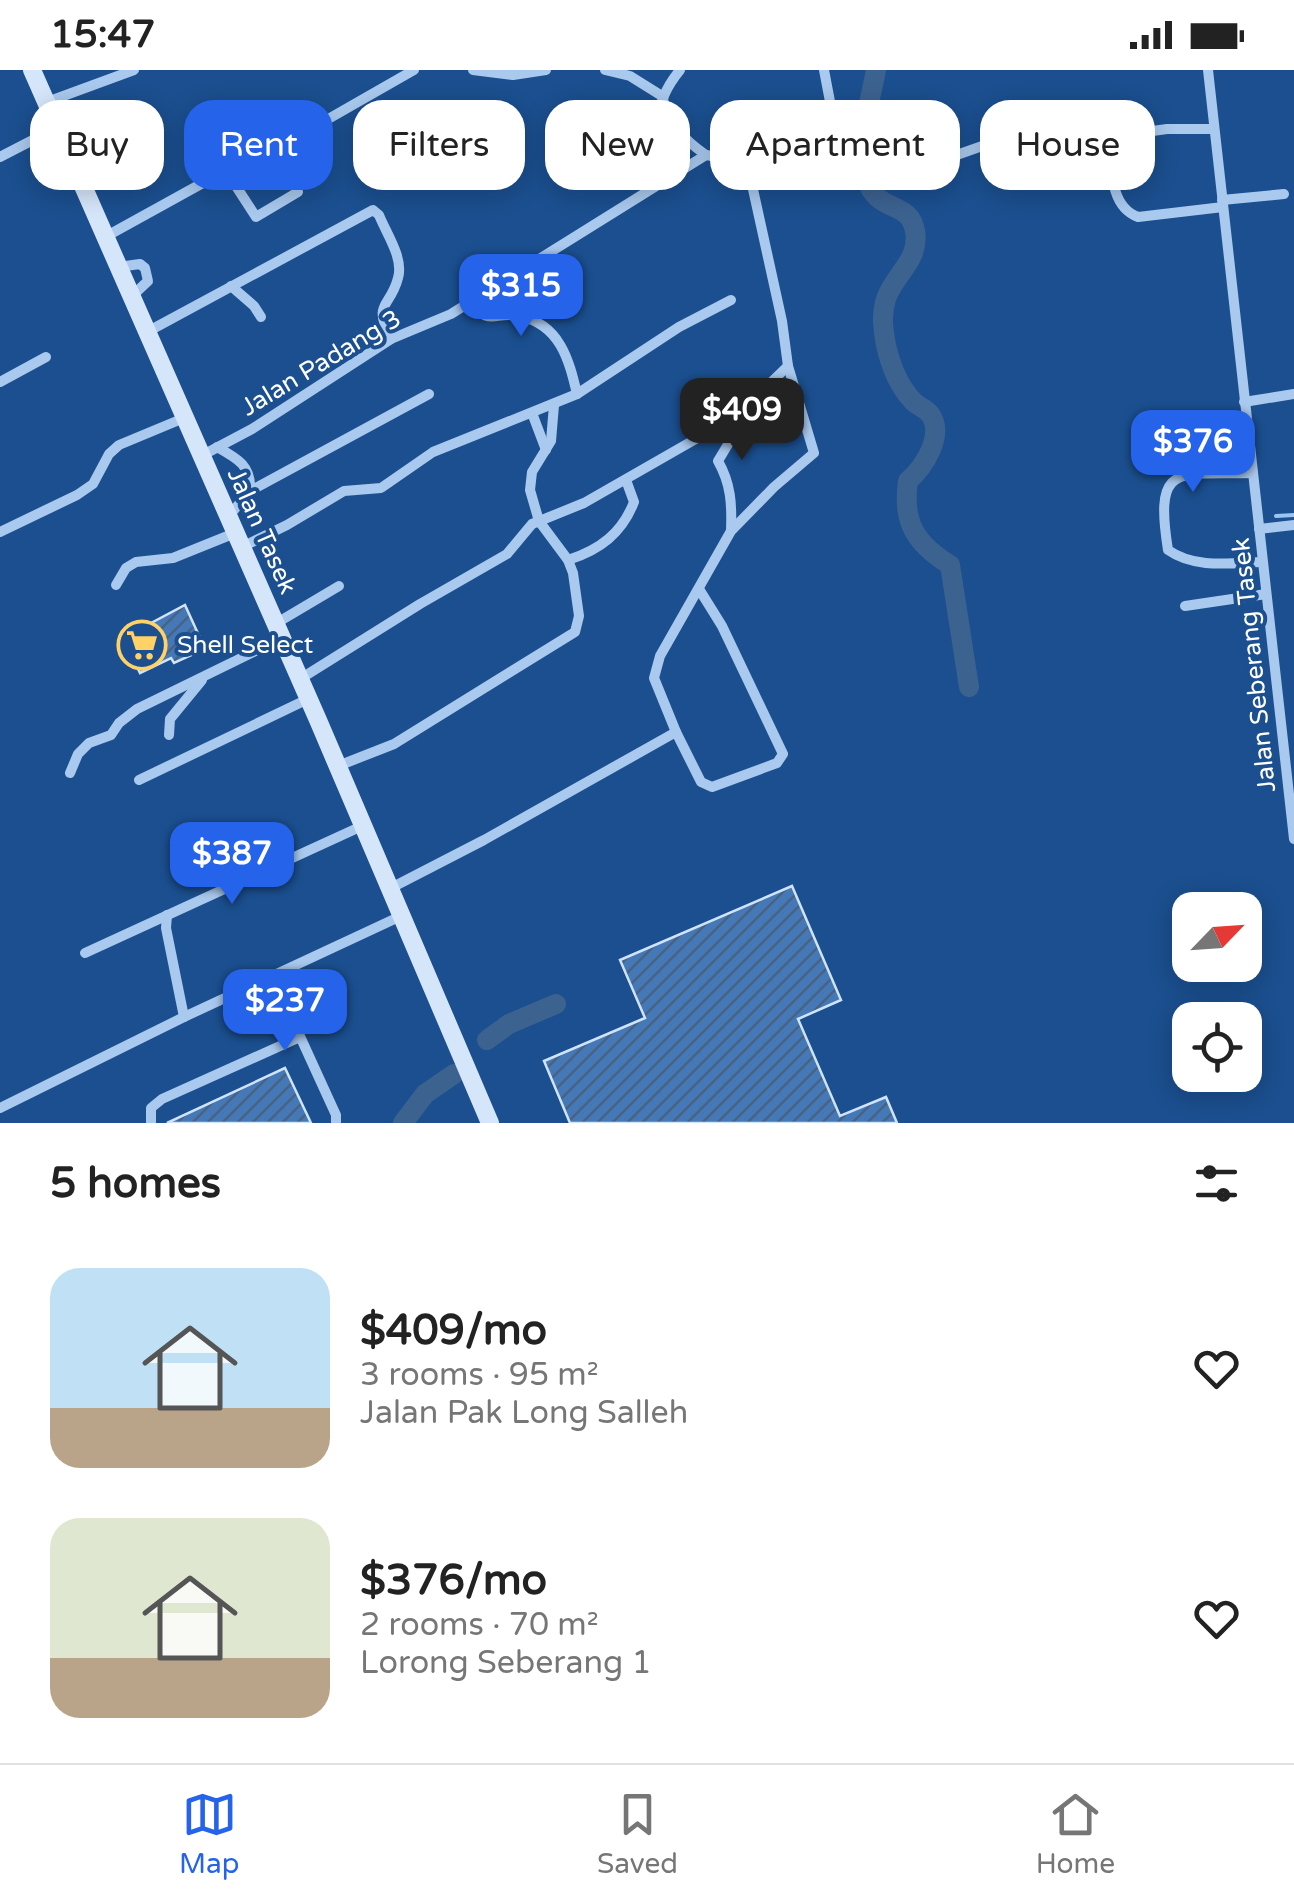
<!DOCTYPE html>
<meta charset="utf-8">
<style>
:root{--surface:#fff;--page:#f2f2f2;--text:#222;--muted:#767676;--line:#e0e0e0;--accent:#2563eb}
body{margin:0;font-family:"Varela Round",sans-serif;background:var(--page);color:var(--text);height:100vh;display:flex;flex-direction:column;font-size:38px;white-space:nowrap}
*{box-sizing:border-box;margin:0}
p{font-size:32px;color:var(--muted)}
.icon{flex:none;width:55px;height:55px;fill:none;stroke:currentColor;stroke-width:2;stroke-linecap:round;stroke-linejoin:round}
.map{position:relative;height:1053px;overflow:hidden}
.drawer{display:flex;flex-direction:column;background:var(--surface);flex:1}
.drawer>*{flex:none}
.guide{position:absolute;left:30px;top:30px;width:1235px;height:90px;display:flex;gap:20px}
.needle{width:65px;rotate:65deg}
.buttons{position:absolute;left:1172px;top:822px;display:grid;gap:20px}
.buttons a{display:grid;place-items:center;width:90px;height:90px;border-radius:20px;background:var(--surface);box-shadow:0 5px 25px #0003;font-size:50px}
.price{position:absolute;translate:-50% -85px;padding:0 22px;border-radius:20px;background:var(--accent);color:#fff;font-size:32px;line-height:65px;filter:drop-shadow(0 2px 5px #0008)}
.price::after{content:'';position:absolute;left:50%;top:60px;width:30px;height:22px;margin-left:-15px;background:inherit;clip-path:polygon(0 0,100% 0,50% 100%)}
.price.active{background:#222;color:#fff}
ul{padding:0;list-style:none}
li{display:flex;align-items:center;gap:30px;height:250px;padding:0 50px}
li span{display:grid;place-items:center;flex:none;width:280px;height:200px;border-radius:30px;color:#555}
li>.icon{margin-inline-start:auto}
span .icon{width:120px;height:120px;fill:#fffc;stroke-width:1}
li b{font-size:42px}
h2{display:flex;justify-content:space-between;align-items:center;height:120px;padding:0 50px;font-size:42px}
.chip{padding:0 35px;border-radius:30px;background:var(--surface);box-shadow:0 5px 25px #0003;font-size:35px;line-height:90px}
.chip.active{background:var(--accent);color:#fff}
.status{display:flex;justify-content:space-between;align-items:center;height:70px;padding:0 50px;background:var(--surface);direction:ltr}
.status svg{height:28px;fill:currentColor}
.menu{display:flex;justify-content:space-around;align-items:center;height:140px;border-top:2px solid var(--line);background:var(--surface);font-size:28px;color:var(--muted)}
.menu a{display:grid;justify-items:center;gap:5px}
.menu .active{color:var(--accent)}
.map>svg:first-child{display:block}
</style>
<div class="status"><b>15:47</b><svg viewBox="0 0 49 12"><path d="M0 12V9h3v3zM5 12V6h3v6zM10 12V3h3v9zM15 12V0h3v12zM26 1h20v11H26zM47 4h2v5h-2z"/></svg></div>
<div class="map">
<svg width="1294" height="1053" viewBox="0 0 1294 1053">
<defs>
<pattern id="building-hatch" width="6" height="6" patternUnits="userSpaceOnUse" patternTransform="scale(2.5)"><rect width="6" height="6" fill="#4478b7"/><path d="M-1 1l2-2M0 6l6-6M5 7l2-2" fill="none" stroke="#486282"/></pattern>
</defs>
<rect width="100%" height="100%" fill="#1b4f8f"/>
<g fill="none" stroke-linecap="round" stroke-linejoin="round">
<!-- stream -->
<polyline stroke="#9cc4f0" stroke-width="4" points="1276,446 1294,445"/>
<!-- river -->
<g stroke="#3c6290" stroke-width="20">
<path d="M876 0C870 33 849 100 877 127 891 140 911 137 915 161 920 191 894 204 886 229 881 245 883 259 886 275 890 293 898 315 912 330 917 336 925 338 930 344 945 365 924 397 908 411 902 453 916 474 950 495L969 617"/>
<polyline points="487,970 509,954 556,934"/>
<polyline points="403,1053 425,1024 454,1004"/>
</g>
</g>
<!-- building -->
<g fill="url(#building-hatch)" stroke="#cfe3fa" stroke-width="2.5">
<polygon points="185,535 205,579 174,593 171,588 140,603 123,568"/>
<polygon points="792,816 841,930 798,949 840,1046 886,1027 897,1053 570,1053 544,991 645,948 620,890"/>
<polygon points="285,998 311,1053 167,1053"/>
</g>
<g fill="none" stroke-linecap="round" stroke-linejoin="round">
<!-- minor -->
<g stroke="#a9c9ee" stroke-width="10">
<polyline points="473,0 513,5 546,0"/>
<path d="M605 0 630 6 662 26C669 54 683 69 706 85"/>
<polyline points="824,0 832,42 830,56"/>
<polyline points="1208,0 1294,769"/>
<polyline points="47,32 134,0"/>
<polyline points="830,56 860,56 878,60 906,96 914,100 1005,68 1109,67 1167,59 1214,59"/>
<path d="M1109 67C1112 94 1108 136 1138 147L1223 137"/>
<polyline points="0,87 58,57"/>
<polyline points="222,103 232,110 256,147 298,122 274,76"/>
<path d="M677 104C658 62 648 39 680 0"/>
<polyline points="1222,130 1284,124"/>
<polyline points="105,167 239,93 316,56 414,0"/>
<polyline points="118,197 140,194 145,198 148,211 131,227"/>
<polyline points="231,216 254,236 261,247"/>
<path d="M469 232C490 257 494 241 519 246 560 254 569 290 577 324"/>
<path d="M147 262 373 140 379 145C386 163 404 188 398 208 390 239 372 231 391 269"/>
<polyline points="0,312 46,287"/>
<polyline points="1244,332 1294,324"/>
<polyline points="532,343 546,380"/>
<path d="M217 377C237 388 252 396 250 421"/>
<polyline points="201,386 252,359 391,269 451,244 706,85 747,92 825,63 830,56"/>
<path d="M1253 403C1177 405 1154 391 1168 480 1195 499 1231 493 1262 492"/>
<polyline points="228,447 250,421 429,324"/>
<polyline points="1259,459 1294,455"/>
<path d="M731 460C732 434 731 414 718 391L757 326"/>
<polyline points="0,462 77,425 93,414 109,384 119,375 184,348"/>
<polyline points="242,477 287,455 344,421 381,418 433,382 577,324 679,257 731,230"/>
<path d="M568 490C600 480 622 463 634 432L626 410"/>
<polyline points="116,515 126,498 136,492 173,488 235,463"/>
<polyline points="1185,536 1266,524"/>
<polyline points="275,554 339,516"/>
<polyline points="300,609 420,534 507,484 532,454 584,433 701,366 759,324 788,296"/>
<polyline points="676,662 701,712 712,717 777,693 783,684 722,556 699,519"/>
<polyline points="169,665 170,649 202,610"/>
<polyline points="338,696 394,674 575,562 579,546 573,503 568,490 539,451 530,420 532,402 551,371 554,335"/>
<polyline points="70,703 78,684 89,673 111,665 119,653 137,639 282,568"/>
<polyline points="139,710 308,629"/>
<polyline points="389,819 484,770 676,662 654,608 660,586 731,461 774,417 814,383 788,296 782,251 747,92"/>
<polyline points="167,845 166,858 184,947"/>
<polyline points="85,883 362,756"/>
<polyline points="272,905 336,1045 336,1053"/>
<polyline points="0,1038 184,947 401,846"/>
<polyline points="151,1053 151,1038 162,1029 300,967"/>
</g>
<!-- secondary -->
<polyline stroke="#d6e6fa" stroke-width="18" points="32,0 318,650 490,1053"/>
</g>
<!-- icons -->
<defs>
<g id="supermarket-ring" transform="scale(2.5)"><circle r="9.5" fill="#1b4f8f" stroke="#ffd166" stroke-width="1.5"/><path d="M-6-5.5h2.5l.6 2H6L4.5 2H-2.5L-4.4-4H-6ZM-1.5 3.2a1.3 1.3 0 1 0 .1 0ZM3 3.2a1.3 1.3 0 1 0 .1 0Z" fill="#ffd166"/></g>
</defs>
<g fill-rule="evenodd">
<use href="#supermarket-ring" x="142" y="575"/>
</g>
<g text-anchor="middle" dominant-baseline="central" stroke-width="8" stroke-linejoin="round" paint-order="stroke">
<!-- street labels -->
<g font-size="25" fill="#fff" stroke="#1b4f8f">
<text transform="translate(321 293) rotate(-31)">Jalan Padang 3</text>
<text transform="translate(262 461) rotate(66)">Jalan Tasek</text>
<text transform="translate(1254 595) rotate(-96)">Jalan Seberang Tasek</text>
</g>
<!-- poi labels -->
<g font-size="25" fill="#fff" stroke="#1b4f8f" text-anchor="start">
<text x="177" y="575">Shell Select</text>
</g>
</g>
</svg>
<div class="buttons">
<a><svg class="needle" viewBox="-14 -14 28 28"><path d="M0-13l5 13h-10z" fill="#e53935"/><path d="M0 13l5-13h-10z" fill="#767676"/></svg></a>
<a><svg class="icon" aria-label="locate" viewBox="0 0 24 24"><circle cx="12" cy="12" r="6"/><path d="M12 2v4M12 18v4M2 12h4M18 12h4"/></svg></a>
</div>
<b class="price" style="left:521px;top:269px">$315</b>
<b class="price active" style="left:742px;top:393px">$409</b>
<b class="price" style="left:1193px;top:425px">$376</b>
<b class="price" style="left:232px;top:837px">$387</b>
<b class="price" style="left:285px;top:984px">$237</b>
<div class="guide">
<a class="chip">Buy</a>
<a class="chip active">Rent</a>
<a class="chip">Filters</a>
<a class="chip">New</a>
<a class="chip">Apartment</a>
<a class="chip">House</a>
</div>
</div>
<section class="drawer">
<h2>5 homes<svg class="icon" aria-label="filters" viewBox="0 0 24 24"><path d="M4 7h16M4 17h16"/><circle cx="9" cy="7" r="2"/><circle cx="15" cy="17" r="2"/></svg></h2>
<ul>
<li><span style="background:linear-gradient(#bfe0f5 70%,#b9a48a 0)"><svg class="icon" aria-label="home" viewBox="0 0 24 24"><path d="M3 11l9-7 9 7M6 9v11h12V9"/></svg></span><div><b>$409/mo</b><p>3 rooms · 95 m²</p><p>Jalan Pak Long Salleh</p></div><svg class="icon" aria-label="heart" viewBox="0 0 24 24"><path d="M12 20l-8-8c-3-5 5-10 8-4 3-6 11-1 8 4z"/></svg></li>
<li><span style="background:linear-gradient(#dfe7d0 70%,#b9a48a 0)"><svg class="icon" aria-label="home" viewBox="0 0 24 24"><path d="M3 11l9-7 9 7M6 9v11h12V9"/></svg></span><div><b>$376/mo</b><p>2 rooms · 70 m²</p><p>Lorong Seberang 1</p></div><svg class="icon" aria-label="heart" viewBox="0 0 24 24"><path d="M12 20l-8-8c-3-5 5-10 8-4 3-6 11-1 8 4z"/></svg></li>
</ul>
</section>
<nav class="menu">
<a class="active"><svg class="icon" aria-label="map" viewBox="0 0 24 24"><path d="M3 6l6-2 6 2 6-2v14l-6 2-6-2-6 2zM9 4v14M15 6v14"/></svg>Map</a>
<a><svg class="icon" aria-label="saved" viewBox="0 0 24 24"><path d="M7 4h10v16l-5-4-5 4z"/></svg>Saved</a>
<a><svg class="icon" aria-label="home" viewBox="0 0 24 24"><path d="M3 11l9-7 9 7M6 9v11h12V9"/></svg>Home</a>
</nav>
